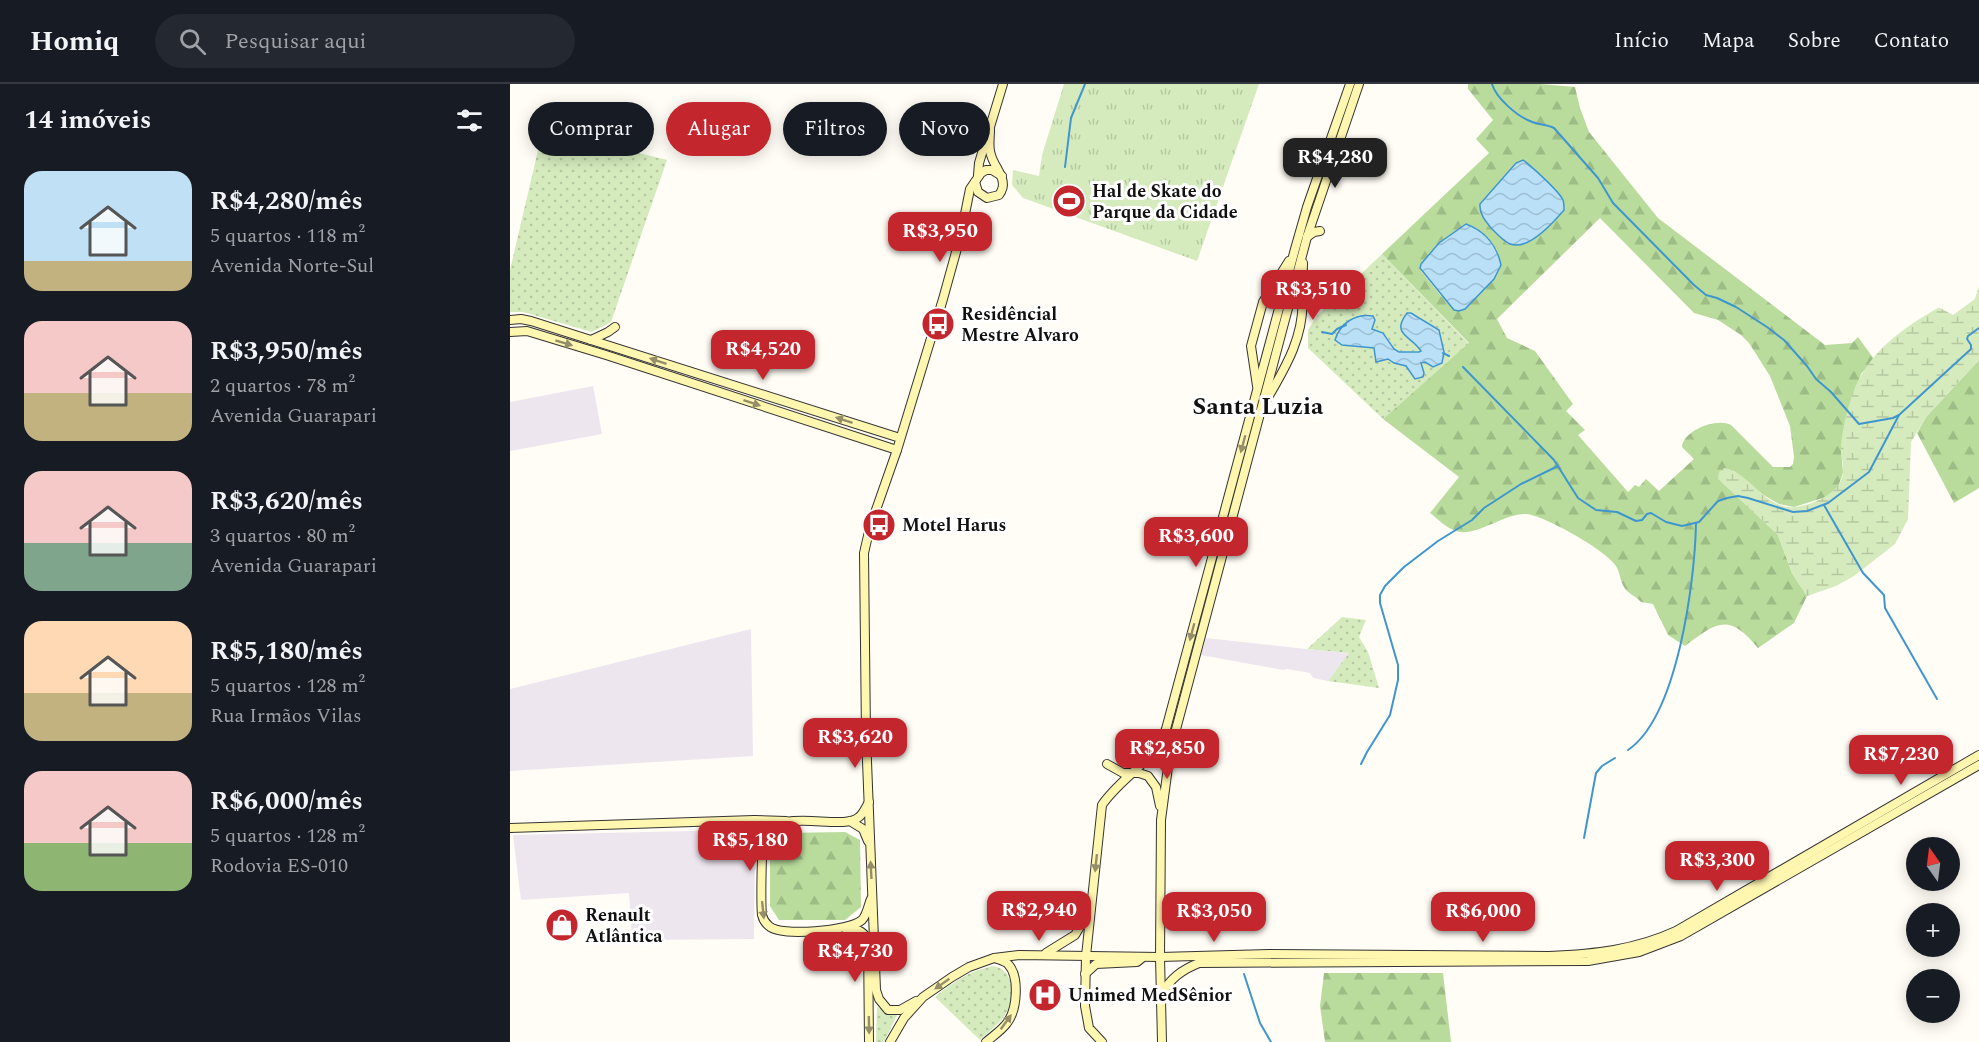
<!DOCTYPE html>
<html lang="pt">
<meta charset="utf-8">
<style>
:root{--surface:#171b24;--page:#242831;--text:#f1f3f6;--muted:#9ea1a6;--line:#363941;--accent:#c4262e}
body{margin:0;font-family:Spectral,serif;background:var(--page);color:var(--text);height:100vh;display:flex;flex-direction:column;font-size:22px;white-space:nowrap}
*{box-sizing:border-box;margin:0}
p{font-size:20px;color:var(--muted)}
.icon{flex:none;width:33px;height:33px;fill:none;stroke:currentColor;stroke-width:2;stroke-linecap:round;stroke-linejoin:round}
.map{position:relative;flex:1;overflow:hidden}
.side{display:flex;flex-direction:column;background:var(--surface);width:510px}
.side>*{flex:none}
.banner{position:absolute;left:18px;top:18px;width:570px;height:54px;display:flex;gap:12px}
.needle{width:39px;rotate:346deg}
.fabs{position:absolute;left:1396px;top:753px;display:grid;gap:12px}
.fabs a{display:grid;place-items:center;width:54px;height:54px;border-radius:50%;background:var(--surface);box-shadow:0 3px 15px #0003;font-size:30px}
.price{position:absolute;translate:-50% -51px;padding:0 14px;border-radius:12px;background:var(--accent);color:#fff;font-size:20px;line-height:39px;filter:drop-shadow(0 2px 3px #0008)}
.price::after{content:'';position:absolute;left:50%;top:36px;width:18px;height:14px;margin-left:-9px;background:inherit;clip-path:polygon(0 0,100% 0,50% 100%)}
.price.selected{background:#222;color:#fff}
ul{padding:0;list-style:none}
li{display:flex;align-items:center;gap:18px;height:150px;padding:0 24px}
li span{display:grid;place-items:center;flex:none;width:168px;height:120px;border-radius:18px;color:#555}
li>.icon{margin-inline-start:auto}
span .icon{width:72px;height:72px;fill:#fffc;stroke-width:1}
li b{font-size:26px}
h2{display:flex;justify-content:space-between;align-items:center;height:72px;padding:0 24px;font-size:26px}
.tag{padding:0 21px;border-radius:27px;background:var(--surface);box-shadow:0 3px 15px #0003;font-size:21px;line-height:54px}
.tag.selected{background:var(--accent);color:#fff}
header{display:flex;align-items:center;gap:36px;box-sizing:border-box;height:84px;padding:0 30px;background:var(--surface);border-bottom:2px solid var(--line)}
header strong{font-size:28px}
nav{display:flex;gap:33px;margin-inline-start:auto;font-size:21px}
.search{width:420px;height:54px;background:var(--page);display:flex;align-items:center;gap:15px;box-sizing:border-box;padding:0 21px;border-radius:33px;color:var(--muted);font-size:22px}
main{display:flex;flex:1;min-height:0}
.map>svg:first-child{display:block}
</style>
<header>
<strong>Homiq</strong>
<div class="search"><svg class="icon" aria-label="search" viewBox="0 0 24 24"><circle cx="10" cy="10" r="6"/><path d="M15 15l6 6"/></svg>Pesquisar aqui</div>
<nav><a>Início</a><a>Mapa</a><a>Sobre</a><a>Contato</a></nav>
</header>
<main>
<section class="side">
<h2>14 imóveis<svg class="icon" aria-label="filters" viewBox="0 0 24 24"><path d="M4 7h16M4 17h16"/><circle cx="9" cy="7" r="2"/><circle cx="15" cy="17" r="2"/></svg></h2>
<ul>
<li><span style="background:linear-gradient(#bfe0f5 75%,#c2b280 0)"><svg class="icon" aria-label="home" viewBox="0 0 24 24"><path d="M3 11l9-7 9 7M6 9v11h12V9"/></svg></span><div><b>R$4,280/mês</b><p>5 quartos · 118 m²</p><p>Avenida Norte-Sul</p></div></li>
<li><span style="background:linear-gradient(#f6c9c9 60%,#c2b280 0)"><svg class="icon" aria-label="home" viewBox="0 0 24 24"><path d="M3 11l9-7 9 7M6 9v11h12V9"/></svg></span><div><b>R$3,950/mês</b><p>2 quartos · 78 m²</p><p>Avenida Guarapari</p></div></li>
<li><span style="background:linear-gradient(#f6c9c9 60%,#7fa58c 0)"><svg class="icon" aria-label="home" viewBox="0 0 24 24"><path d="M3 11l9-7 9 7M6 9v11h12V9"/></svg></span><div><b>R$3,620/mês</b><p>3 quartos · 80 m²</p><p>Avenida Guarapari</p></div></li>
<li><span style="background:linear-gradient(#ffd9b3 60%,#c2b280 0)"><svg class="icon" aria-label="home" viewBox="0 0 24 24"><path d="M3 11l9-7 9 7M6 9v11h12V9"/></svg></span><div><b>R$5,180/mês</b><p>5 quartos · 128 m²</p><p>Rua Irmãos Vilas</p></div></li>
<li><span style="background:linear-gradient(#f6c9c9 60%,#8fb573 0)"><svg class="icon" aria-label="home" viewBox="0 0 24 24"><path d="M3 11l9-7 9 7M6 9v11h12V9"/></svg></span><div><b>R$6,000/mês</b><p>5 quartos · 128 m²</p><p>Rodovia ES-010</p></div></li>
</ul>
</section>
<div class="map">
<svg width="1469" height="958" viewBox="0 0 1469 958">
<defs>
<pattern id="grass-dots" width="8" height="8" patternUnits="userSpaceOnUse" patternTransform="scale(1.5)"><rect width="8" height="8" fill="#d5ebbd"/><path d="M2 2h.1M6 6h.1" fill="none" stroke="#b6c8a1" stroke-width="1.8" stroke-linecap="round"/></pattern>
<pattern id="forest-firs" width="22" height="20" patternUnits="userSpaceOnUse" patternTransform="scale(1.5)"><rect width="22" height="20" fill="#b9dc9c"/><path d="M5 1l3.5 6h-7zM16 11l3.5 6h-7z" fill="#9ebc85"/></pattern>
<pattern id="wetland-marsh" width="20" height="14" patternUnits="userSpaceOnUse" patternTransform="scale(1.5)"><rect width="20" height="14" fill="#d5ebbd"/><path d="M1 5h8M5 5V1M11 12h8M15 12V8" fill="none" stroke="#b6c8a1"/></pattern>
<pattern id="park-tufts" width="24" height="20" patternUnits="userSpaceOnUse" patternTransform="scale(1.5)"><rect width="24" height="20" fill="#d5ebbd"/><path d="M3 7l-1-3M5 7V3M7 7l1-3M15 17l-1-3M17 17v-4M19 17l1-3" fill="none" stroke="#b6c8a1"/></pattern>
<pattern id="water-waves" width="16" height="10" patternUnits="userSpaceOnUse" patternTransform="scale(1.5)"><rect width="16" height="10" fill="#b9e0f7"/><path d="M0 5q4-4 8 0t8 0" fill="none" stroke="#9ebfd3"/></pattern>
</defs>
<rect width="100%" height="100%" fill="#fffdf5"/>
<!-- industrial -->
<g fill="#eee6ef">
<polygon points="83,302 92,350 0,367 0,318"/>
<polygon points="241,545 243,672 0,687 0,605"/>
<polygon points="696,554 797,565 839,569 818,597 803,594 800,589 777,585 773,586 691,571"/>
<polygon points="226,746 236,748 243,753 245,758 244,855 122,856 119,809 11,816 3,751"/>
</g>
<!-- grass -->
<g fill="url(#grass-dots)" fill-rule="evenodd">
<polygon points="33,45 157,76 101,238 82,248 13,228 0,228 0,186"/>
<path d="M872 170 959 260 873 335 798 264V246L806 233ZM901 229 929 246 934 268 911 279 914 289H900L896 282 884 279 878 275 865 277 866 269 864 264 833 261 828 248 842 235 865 236 862 245 877 253 884 265 889 268 911 267 902 256 896 253Z"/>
<polygon points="832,533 856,536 849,553 858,568 869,604 818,597 839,569 797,565"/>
<path d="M483 882C504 885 505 912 497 928 492 938 478 948 470 956L425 913C443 898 459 887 483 882Z"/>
<polygon points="367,923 387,931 374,958 366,958"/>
</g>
<!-- forest -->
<g fill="url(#forest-firs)" fill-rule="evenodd">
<path d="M958 0H1030L1065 3 1070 24 1079 48 1148 134 1315 261 1342 259 1348 253 1364 275 1351 290 1337 333 1331 364 1333 389 1328 403 1316 413 1284 423 1269 420 1252 410 1224 387 1209 395 1268 451 1282 489 1297 512 1284 539 1248 564C1219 529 1208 537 1175 562L1158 551 1143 520 1131 518C1126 512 1118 510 1114 503 1110 497 1110 488 1106 482 1097 467 1034 431 1016 430 994 429 965 454 946 447 936 444 928 435 920 429L949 393 873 335 959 259 872 170 979 69 966 55 983 36 958 5ZM1021 82 1054 117 997 160 970 127V120ZM1090 134 1184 229 1208 236 1231 251 1239 259 1260 292 1280 342 1284 373 1283 380 1280 383H1263L1221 341C1206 333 1173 347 1172 363L1184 375 1149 407 1136 395 1129 403 1125 401 1118 408 1068 351 1075 346 1056 327 1063 320 1025 267 997 254 987 235ZM956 140 973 149 932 213 911 187V180L929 159Z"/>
<polygon points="1469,276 1469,404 1444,419 1407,349 1416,333"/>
<polygon points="335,748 350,756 351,823 335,836 269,836 260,822 260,762 272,749"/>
<polygon points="814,889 933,889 941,958 815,958 810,922"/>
</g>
<!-- wetland -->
<path fill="url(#wetland-marsh)" d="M1469 202V276L1416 333 1401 358 1398 435 1385 460 1344 492 1326 502 1297 512 1282 489 1268 451 1208 395 1209 388 1214 384C1240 388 1255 426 1285 423 1303 421 1332 409 1333 388 1334 380 1331 373 1331 365 1331 347 1342 304 1352 290 1370 260 1398 241 1428 224H1430L1443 231 1465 215Z"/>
<!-- park -->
<polygon fill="url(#park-tufts)" points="554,0 749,0 687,177 513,114 502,101 503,86 529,92 532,71"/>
<!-- pitch -->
<polygon fill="#e6f2cf" points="551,102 568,105 575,112 568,131 543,122 545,113"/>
<!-- water -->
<g fill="url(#water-waves)" stroke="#3f96cf" stroke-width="1.5">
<path d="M1013 76C1021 82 1049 107 1053 116 1054 119 1054 123 1054 126 1043 139 1018 167 1000 160 994 158 987 150 982 145 976 138 969 130 970 120L1006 79Z"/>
<path d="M956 140C975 147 987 162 991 181L984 195 955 225 949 227 944 226 910 184 911 180 929 159Z"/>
<path d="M897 229H901L929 246 934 268 932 279 923 283 915 278 911 279 914 289 913 293 905 295 896 282 884 279 878 275 866 278 864 264 832 261 825 256C830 239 846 229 863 232L865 236 862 245 873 249 884 265 889 268H909L911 267C902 252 880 251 897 229Z"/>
</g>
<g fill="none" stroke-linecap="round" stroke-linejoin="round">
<!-- stream -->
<g stroke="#3f96cf" stroke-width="2">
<path d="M982 0C986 14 1007 32 1020 37 1028 41 1036 40 1044 44L1088 94 1103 119 1184 201 1196 211 1207 214 1226 223 1257 243 1274 256 1297 282 1306 295 1321 308 1349 340 1383 334 1389 331"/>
<polyline points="555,83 561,34 575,0"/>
<polyline points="812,248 822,250 827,245 836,241"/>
<polyline points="933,269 939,272"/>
<polyline points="953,283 1044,376 1068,414 1086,426 1107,428 1126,437 1132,436 1137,430 1141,429 1156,438 1172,442 1189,438 1208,417 1217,414 1228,412 1238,414 1283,428 1297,427 1318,419 1359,388 1389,331 1461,265 1461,261 1457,255 1458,252 1469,244"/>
<polyline points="1314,421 1353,489 1374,511 1375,524 1427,615"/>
<path d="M1118 666C1168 632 1185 496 1186 439"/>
<polyline points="851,680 857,668 880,631 888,596 888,581 870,519 870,511 875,502 894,483 928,457 962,436 974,424 1011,400 1048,382"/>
<polyline points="1074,754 1086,689 1092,682 1105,674"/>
<polyline points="734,890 750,939 761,958"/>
</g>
<!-- secondary casing -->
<g stroke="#333" stroke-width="10">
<g id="secondary">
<polyline points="468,91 469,79 493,0"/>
<path d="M465 98 468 108 477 114 489 111C500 97 485 85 481 71 478 63 480 54 480 46"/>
<polyline points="797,153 804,148 810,147"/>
<polyline points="792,210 793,179"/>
<polyline points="0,236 11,235 21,237 390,354"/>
<polyline points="0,248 17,247 96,271 387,366"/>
<polyline points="81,256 98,248 105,243"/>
<polyline points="747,302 741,262 753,218 779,177"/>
<path d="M757 315C776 283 796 249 792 210 784 203 774 203 764 203"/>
<polyline points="597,680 613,689 629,689 638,692 646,703 650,722"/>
<path d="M359 718C356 723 353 730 349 733 331 749 265 719 254 757 251 766 251 821 252 831 253 835 255 839 259 842 270 853 340 847 352 836 357 831 358 822 361 815"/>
<polyline points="340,737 353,745 358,757"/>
<polyline points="226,739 245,747 253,759"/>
<polyline points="0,744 244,736 276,737"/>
<path d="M336 845C347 844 354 847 358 857L359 958"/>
<polyline points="536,869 565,851 578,829"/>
<polyline points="575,890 586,880 627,878 632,874"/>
<path d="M651 911C660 895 671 886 689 879L1078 877 1129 868 1171 852 1469 681"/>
<polyline points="406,917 390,926 378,926 369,915 366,906 356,652 354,469 360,443 387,366 433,215 451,150 460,105 471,89 476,86 482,86 492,92"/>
<path d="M380 958 394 934 413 913 442 893 459 883 484 874 509 871 650 873 759 870 1039 872C1084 870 1125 866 1166 847L1469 671"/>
<path d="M476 958C483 952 492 946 497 939 507 926 510 893 498 880 495 877 490 876 485 874"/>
<path d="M592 958 579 944 575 922 576 872 592 721C611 693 644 678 656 645L785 165 797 123 840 0"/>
<polyline points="652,958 650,873 651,736 660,668 797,153 849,0"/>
</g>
</g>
<!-- secondary -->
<use href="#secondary" stroke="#fff6b0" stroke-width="8"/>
</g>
<!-- one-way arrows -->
<defs><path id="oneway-solid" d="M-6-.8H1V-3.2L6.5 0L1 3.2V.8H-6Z" transform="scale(1.5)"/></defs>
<g fill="#948f68">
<use href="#oneway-solid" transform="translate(54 259) rotate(17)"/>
<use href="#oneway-solid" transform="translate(148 277) rotate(-162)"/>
<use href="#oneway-solid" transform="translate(242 319) rotate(18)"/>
<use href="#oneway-solid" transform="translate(334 336) rotate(-162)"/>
<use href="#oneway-solid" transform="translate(733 360) rotate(105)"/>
<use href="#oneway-solid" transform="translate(682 548) rotate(105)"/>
<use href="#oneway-solid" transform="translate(586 779) rotate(96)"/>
<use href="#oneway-solid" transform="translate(361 786) rotate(-93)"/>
<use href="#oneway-solid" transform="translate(253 826) rotate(84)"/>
<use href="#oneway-solid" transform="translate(432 900) rotate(145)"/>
<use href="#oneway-solid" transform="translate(496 938) rotate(-54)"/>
<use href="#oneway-solid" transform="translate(359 941) rotate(89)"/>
</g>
<!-- icons -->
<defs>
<g id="stadium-disc" transform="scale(1.725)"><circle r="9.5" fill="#c4262e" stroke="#fff"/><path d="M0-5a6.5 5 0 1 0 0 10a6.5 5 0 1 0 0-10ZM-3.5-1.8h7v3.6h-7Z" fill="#fff"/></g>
<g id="bus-disc" transform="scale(1.725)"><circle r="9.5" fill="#c4262e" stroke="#fff"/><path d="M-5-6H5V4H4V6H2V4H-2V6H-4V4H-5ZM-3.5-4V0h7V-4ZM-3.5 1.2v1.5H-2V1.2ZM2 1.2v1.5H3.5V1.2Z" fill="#fff"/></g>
<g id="shop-disc" transform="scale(1.725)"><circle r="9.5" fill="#c4262e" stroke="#fff"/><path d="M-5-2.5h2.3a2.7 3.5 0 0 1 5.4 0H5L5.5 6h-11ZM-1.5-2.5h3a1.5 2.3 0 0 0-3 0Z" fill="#fff"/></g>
<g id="hospital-disc" transform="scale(1.725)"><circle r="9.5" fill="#c4262e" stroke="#fff"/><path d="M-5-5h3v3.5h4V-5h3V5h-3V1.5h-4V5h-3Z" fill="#fff"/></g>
</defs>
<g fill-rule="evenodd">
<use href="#stadium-disc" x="559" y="117"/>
<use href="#bus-disc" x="428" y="240"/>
<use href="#bus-disc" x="369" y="441"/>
<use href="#shop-disc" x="52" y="841"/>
<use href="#hospital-disc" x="535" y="911"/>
</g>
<g text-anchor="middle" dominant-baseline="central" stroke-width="6" stroke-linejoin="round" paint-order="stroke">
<!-- poi labels -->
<g font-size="18" font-weight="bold" fill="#111" stroke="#fff" text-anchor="start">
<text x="582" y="107">Hal de Skate do<tspan x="582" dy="21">Parque da Cidade</tspan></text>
<text x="451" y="230">Residêncial<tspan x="451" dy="21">Mestre Alvaro</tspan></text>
<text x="392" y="441">Motel Harus</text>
<text x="75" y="831">Renault<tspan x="75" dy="21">Atlântica</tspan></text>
<text x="558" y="911">Unimed MedSênior</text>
</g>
<!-- district labels -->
<g font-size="24" font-weight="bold" fill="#111" stroke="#fff">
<text x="748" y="323">Santa Luzia</text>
</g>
</g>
</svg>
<div class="fabs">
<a><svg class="needle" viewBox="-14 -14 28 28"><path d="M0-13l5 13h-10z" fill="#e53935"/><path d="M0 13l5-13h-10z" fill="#9ea1a6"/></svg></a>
<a>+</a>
<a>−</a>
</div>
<b class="price selected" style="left:825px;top:105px">R$4,280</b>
<b class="price" style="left:430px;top:179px">R$3,950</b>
<b class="price" style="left:803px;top:237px">R$3,510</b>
<b class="price" style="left:253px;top:297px">R$4,520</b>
<b class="price" style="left:686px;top:484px">R$3,600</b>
<b class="price" style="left:345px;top:685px">R$3,620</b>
<b class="price" style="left:657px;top:696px">R$2,850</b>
<b class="price" style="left:1391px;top:702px">R$7,230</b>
<b class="price" style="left:240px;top:788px">R$5,180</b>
<b class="price" style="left:1207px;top:808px">R$3,300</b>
<b class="price" style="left:529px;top:858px">R$2,940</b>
<b class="price" style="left:704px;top:859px">R$3,050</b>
<b class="price" style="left:973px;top:859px">R$6,000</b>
<b class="price" style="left:345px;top:899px">R$4,730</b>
<div class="banner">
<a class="tag">Comprar</a>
<a class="tag selected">Alugar</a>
<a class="tag">Filtros</a>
<a class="tag">Novo</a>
</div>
</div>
</main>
